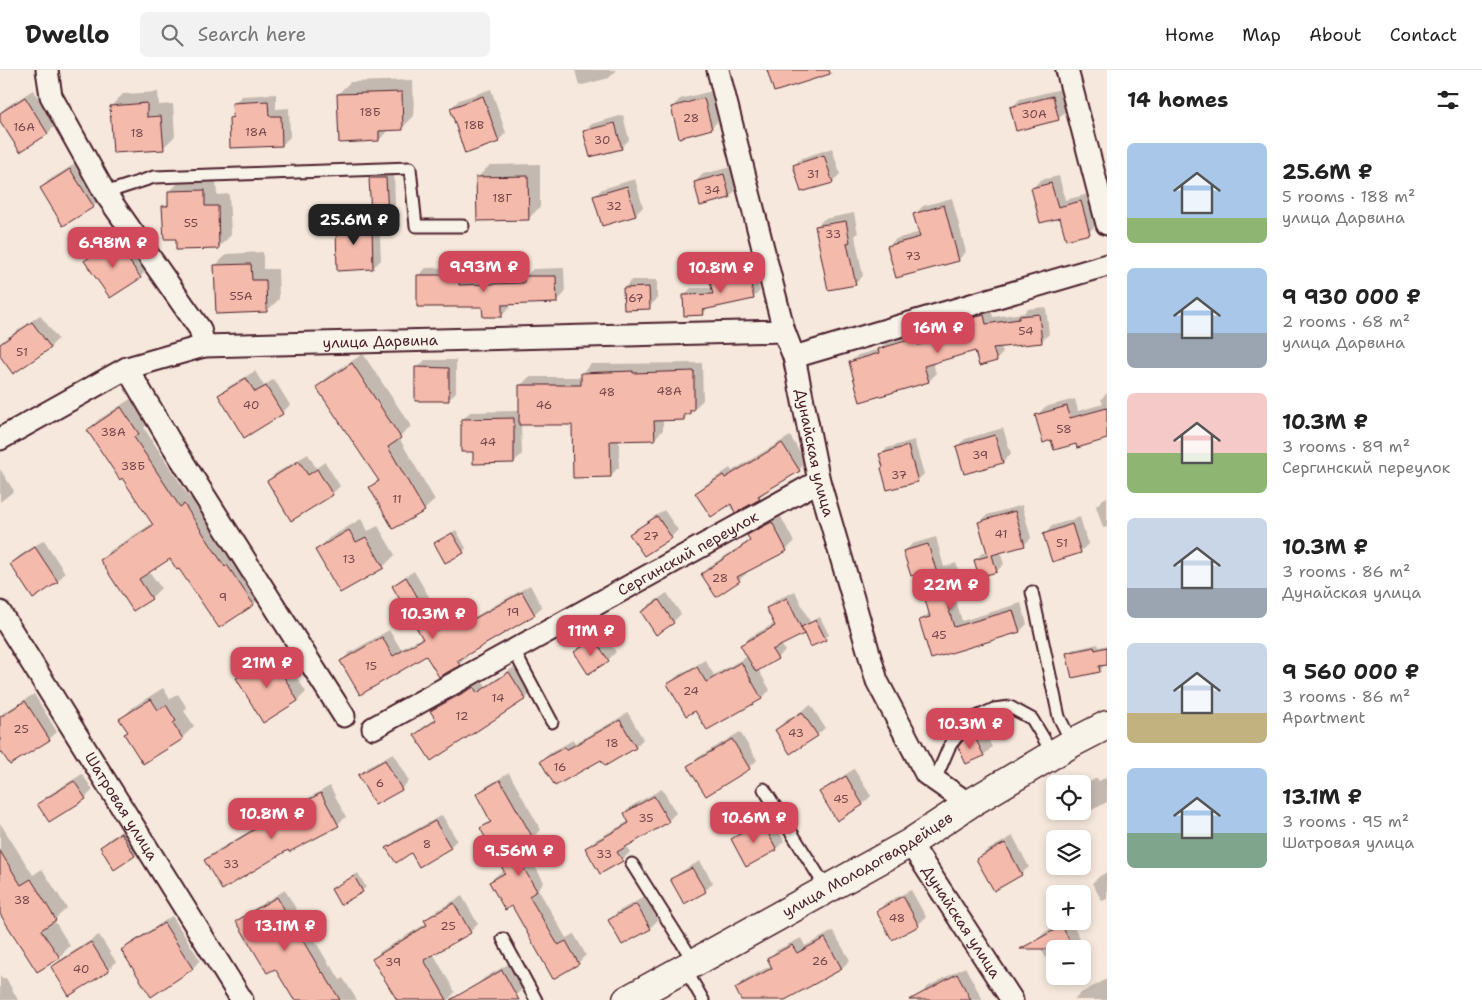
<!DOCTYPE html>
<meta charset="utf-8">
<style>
:root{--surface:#fff;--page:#f2f2f2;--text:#222;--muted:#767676;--line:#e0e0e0;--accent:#d1495b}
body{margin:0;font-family:"Shantell Sans",sans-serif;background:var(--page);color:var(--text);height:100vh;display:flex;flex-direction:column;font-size:19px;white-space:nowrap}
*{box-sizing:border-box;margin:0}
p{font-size:16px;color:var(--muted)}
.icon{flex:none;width:28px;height:28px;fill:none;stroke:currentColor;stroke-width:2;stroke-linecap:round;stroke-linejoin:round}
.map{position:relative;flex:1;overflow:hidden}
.details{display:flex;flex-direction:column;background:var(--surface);width:375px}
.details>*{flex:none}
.buttons{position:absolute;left:1046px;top:705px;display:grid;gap:10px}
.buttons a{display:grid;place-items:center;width:45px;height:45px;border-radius:8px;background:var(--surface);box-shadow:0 2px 8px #0003;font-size:25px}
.price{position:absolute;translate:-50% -42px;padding:0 11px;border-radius:10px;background:var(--accent);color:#fff;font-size:16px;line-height:32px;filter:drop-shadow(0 1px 2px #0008)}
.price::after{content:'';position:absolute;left:50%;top:30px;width:15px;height:11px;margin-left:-8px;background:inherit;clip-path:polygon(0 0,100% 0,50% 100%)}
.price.on{background:#222;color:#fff}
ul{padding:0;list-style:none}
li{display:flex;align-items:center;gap:15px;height:125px;padding:0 20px}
li span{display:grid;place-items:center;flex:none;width:140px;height:100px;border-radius:8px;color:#555}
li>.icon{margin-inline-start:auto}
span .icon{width:60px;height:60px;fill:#fffc;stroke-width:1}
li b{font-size:21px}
h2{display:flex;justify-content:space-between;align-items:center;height:60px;padding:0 20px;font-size:21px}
header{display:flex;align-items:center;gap:30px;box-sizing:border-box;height:70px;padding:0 25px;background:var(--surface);border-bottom:1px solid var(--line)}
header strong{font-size:24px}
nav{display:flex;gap:28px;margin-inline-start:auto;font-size:18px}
.search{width:350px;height:45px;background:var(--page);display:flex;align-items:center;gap:12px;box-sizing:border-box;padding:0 18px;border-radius:8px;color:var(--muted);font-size:19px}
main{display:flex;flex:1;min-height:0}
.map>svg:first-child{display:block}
</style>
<header>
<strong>Dwello</strong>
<div class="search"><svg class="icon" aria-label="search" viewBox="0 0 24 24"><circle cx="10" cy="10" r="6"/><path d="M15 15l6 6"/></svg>Search here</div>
<nav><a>Home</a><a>Map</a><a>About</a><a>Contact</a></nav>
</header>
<main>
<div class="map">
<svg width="1107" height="930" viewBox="0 0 1107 930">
<rect width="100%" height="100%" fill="#f6e8dc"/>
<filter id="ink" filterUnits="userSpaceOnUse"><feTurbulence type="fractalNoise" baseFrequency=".02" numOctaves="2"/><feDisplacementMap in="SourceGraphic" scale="10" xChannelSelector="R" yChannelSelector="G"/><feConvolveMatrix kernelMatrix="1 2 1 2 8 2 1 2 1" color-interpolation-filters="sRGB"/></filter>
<g filter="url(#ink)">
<!-- shadow -->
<g fill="#0003">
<polygon points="575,0 617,0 609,8 579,16"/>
<polygon points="413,10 414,46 402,58 390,59 379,70 338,24 350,12"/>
<polygon points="491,19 506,63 498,71 451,38 459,30"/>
<polygon points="1061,19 1066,41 1058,49 1012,37 1020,29"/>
<polygon points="33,20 56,55 48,63 20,80 0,49 0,43 6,37"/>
<polygon points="712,21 719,50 711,58 672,37 680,29"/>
<polygon points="158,22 159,35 173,34 175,66 163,78 111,36 123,24"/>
<polygon points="276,24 276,39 289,38 290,67 282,75 231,48 234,45 234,33 242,26"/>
<polygon points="623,45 629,70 621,78 584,61 592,54"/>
<polygon points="832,78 840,104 832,112 794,95 802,88"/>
<polygon points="78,92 101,128 93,136 41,118 49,110"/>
<polygon points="540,94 540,137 528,149 478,107 490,95"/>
<polygon points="731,97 737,119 729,127 695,112 703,104"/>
<polygon points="394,100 395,135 387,143 379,144 381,190 373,198 337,154 345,146 372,145 370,109 378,101"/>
<polygon points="1059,106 1065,130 1089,124 1097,154 1089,162 1061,146 1033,118 1040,110"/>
<polygon points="216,109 217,125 229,124 231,165 219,177 177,167 164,137 169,132 169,122 181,110"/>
<polygon points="635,109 643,137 635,145 594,127 602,119"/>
<polygon points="952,128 966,182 958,190 888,176 896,169 920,162 915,144 923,136"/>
<polygon points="854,143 858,163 855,166 863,206 855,214 816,157 824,149"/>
<polygon points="123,163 148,199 140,207 86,191 94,183"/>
<polygon points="263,182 263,199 278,199 279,229 267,241 215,196 227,184"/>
<polygon points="754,194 760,221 753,228 709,237 703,244 684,225 691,218 713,218 711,209 718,202"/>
<polygon points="466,197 466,208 526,206 533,199 564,198 565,223 557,231 510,233 510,238 502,245 483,235 418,206 426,198"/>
<polygon points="632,210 657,210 657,229 649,237 624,218"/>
<polygon points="1046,237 1049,264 1042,271 1001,276 1003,283 996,290 976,279 933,292 936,304 929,311 850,292 858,285 880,279 887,272 923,261 925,268 969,256 968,251 975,243 991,239 993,247 1024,243 1027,239"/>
<polygon points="40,245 58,269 50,277 0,284 0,274 4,270"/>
<polygon points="363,284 411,356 399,368 435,430 424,440 370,417 379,409 318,317 328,306"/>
<polygon points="425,290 456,290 456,322 448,330 417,298"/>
<polygon points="702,293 703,330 684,349 663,349 663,360 654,369 619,369 619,397 610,406 573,353 521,353 522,384 514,392 474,381 462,350 470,342 520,341 520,316 529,307 582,307 582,303 591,294"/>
<polygon points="255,301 264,316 274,309 290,335 282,343 220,325 228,317"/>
<polygon points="1107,323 1107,356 1076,372 1052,369 1037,345 1045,337 1075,329 1078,341 1103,334 1101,329"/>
<polygon points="132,328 148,353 144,358 190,428 194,425 263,525 253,535 180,497 170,487 149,501 161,518 151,528 101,490 111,480 153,453 122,407 88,360 98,350"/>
<polygon points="1003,358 1011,384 1003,392 957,376 965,369"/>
<polygon points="790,366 806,392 799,400 766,420 766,421 759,428 731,432 696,424 704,416 730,398 732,401"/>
<polygon points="914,370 924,404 917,411 884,396 881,385 887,378"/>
<polygon points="308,384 316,398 325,392 340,416 332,424 268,411 276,403"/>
<polygon points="0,399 14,421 0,432"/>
<polygon points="1107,427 1107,457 1103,458 1096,436 1103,429"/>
<polygon points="1022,435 1031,468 1024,475 1000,482 1004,494 997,501 975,490 982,483 988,482 980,452 987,445"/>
<polygon points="664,440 678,460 671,467 631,464 638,458"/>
<polygon points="780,445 794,472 786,480 746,501 747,503 739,510 702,504 710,496 750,470 748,466 756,458"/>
<polygon points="1080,447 1088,474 1080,482 1045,464 1052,456"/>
<polygon points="361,449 368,461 378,456 395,485 383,497 317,480 329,468"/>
<polygon points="456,460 466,478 463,482 436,474 439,470"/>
<polygon points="936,467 944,497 956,493 961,508 952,516 962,551 1021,533 1027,554 1020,561 932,587 921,550 930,542 919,503 905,481 912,474"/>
<polygon points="44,470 65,503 58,511 33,527 11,494 19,486"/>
<polygon points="414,501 445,554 467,542 471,549 530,515 542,537 534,544 465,584 467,587 459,594 427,585 342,591 349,583 389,560 401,579 423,567 393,516 401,509"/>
<polygon points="795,521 810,552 820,547 829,565 825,568 805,562 781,574 785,581 777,588 758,599 770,620 762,628 708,658 696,639 669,614 677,606 705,590 714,605 748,586 742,575 750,567 775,553 768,538 776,530"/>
<polygon points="667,523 681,544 673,552 642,542 650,534"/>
<polygon points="603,562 616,582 608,590 575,582 583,574"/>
<polygon points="1098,574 1099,577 1107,575 1107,593 1102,594 1103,597 1100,601 1068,584 1071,580"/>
<polygon points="280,579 306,622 298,630 263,651 237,608 245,600"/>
<polygon points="517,595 533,620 526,628 431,689 415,665 423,657 437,648 432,641 440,633 482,610 486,616"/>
<polygon points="163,618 170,629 178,624 187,638 184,641 194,656 182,668 126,664 129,661 121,649 133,637"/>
<polygon points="34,624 57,662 49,669 0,677 0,645"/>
<polygon points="811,635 825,658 817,665 776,660 784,652"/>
<polygon points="628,643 643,669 636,677 605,695 602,688 542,691 550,683 573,670 575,673"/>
<polygon points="982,658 992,677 984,685 967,693 966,670 980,663 979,661 970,665"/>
<polygon points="740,662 757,690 749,698 689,696 697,688"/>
<polygon points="393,683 409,711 401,719 360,705 368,697"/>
<polygon points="854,699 871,726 863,734 838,749 821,722 829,715"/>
<polygon points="509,703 541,760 533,767 522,774 544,812 538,819 566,868 574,864 586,885 578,893 554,907 512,834 490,812 498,804 505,800 481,759 492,749 478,725 485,717"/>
<polygon points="82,704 93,720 85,728 39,734 47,726"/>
<polygon points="1107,707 1107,732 1073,750 1069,741 1082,741 1082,716 1097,708 1099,711"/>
<polygon points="330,716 346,747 338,754 290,781 288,778 205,790 213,783 257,756 254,749 262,741 276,734 281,743"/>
<polygon points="662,719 676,743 668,751 626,776 630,782 622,790 587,778 595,770 629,751 625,743 633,735"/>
<polygon points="442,745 457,770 450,777 412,781 388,778 395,771"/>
<polygon points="770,745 784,771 776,779 732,769 740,761"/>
<polygon points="0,753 33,805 42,799 67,838 54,850 70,876 59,887 0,842"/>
<polygon points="129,756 143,777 135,785 115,798 101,777 109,769"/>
<polygon points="1013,766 1029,797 1021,804 978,789 986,781"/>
<polygon points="700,791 713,813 705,821 672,810 680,802"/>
<polygon points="1107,802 1107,829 1102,831 1092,813 1100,806"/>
<polygon points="358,803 366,817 362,821 332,819 336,816"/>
<polygon points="285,820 330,896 331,895 340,910 343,908 357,930 296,930 276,897 238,851 245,844"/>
<polygon points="911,820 926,847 918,855 878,841 885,833"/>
<polygon points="462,826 478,854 470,862 433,883 455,922 448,930 399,930 374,889 381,881 427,853 426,850 434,842"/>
<polygon points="644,827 658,850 650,858 610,850 617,842"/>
<polygon points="172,846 200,890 193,898 122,881 130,873"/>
<polygon points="1065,851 1071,851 1080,868 1073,876 1068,879 1055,879 1055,886 1047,890 1037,870 1045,862"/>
<polygon points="833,861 850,890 842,898 774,930 743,930 736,918 744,910 772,895 769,888 777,880 801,868 805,876"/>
<polygon points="99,865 116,892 109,900 69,925 52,897 60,890"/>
<polygon points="510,893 524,917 516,925 508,930 484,930 476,916 484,908"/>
<polygon points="965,897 983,930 924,930 921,924 929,916"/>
<polygon points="0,905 2,909 6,908 18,930 0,930"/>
<polygon points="1107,909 1107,930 1074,930 1081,923"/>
</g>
<!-- building -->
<g fill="#f4baac" stroke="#4a1f2b">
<polygon points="767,0 829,0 830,4 774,22"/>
<polygon points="402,22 403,60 379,61 379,71 339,73 337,24"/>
<polygon points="483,26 499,72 465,84 450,38"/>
<polygon points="1053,26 1059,50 1016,61 1010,37"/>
<polygon points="25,27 48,64 20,82 0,51 0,43"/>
<polygon points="704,28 712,59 679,68 671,37"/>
<polygon points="268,31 269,46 281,46 282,76 230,78 229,48 233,47 232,33"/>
<polygon points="147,33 147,47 161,46 164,80 113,83 110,36"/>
<polygon points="615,53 622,79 590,87 583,61"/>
<polygon points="824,85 833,113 801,122 793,95"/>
<polygon points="70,99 94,137 63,156 40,118"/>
<polygon points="724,104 730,128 700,136 694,112"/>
<polygon points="528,106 529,150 477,151 476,107"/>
<polygon points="369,108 386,108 388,145 371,145"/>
<polygon points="1051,113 1058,137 1081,131 1090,164 1066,170 1060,148 1040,153 1031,118"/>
<polygon points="627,116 636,146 602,156 593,126"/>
<polygon points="205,120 205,136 218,136 219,179 176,180 176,169 164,169 162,136 168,136 168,121"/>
<polygon points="944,135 959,191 896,208 887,176 920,167 913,144"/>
<polygon points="846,151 850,172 847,173 856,215 828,220 815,156"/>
<polygon points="372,152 373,199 337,201 336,154"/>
<polygon points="115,170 141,208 110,228 84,191"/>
<polygon points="251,194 252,210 266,210 267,242 216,244 214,195"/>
<polygon points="748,200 754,229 703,240 704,245 684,246 683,225 713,224 709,208"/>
<polygon points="417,205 459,205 459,215 524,213 524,206 556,206 557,233 502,235 502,247 483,247 482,237 417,237"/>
<polygon points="649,217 650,239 624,240 623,218"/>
<polygon points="1039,244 1042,273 993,278 997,291 979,296 975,281 924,296 929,312 860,332 849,292 879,283 878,279 916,268 918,275 969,260 966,250 984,245 986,254 1019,249 1019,246"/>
<polygon points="32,252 51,278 13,304 0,286 0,274"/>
<polygon points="352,293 401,368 388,377 425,441 393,459 369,417 379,411 316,317"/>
<polygon points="415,297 449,298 449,331 415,331"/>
<polygon points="633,301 633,303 694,301 694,340 690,340 690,344 684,344 684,350 654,351 655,370 610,371 611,407 573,408 572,355 519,355 519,315 581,315 581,303"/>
<polygon points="246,308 255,322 266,316 283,344 244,368 218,325"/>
<polygon points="1067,336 1070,348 1107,338 1107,369 1077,378 1076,374 1054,380 1051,370 1043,373 1035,345"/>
<polygon points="121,337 139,364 134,367 180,437 184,434 225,497 227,495 254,535 219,558 179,499 177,500 170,489 139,509 152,529 133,541 100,490 153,455 122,408 120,410 87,360"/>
<polygon points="514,348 514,393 473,394 473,382 461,382 461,349"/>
<polygon points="995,365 1003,393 964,404 956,376"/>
<polygon points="782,373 800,401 758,426 760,429 735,443 731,434 711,447 695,423 723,405 725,408"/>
<polygon points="908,376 918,412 887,420 881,398 883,397 879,384"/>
<polygon points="299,391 308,405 317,399 333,425 291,451 267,411"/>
<polygon points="1015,441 1025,476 992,485 997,502 979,507 974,490 988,486 978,452"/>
<polygon points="657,446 672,468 644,486 629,464"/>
<polygon points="772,452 787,481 737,507 740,511 716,527 701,504 750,471 747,465"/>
<polygon points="1072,454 1081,483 1052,492 1043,464"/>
<polygon points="349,460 356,472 366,467 384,498 340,523 315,480"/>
<polygon points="452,463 464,483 445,493 434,473"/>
<polygon points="928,474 937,503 949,500 954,516 943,519 954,557 1013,540 1020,562 931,589 919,550 930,547 918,504 911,506 903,481"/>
<polygon points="35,477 58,512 33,529 10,494"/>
<polygon points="406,507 437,561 459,548 463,555 522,522 535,545 457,591 460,595 439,607 426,586 360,625 340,591 382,567 393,586 423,569 392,516"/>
<polygon points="787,528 804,564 772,580 778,589 756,602 740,575 775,556 766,538"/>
<polygon points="659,530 674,553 656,565 641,542"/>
<polygon points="816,550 826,570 810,577 801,557"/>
<polygon points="594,569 609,591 588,604 574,582"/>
<polygon points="1094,577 1095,580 1107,577 1107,595 1099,596 1100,602 1072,608 1066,583"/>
<polygon points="272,586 298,631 263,653 236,608"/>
<polygon points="741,592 762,629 707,660 695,641 686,646 667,614 697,597 706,612"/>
<polygon points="509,602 526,629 431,691 414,665 436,650 430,641 474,617 477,623"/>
<polygon points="151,629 158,640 166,635 176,651 173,653 183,669 143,694 124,664 128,662 119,649"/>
<polygon points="25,631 50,670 10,695 0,680 0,647"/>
<polygon points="802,642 818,666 790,684 775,660"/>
<polygon points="620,650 636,678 605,696 601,690 555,716 540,691 565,677 566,680"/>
<polygon points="974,665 984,686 966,694 958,677 964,669"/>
<polygon points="732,669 750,699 706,726 687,696"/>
<polygon points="385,690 402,720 375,735 358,705"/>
<polygon points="846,706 863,735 837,751 819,722"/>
<polygon points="500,710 533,768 513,780 537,821 529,826 558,875 566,871 579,894 553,909 512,836 505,840 489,812 505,803 480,758 491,752 476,724"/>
<polygon points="74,711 86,729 49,752 37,734"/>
<polygon points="321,723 339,756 289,782 288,780 222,820 204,790 257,758 252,749 268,741 272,750"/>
<polygon points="654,726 669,752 617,782 623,791 600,804 585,778 629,753 624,743"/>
<polygon points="435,751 451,778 419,797 411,783 396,793 386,778"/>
<polygon points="762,752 777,780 746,797 731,769"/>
<polygon points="121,763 135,786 114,800 100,777"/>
<polygon points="1005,773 1022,805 994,821 976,789"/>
<polygon points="0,781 21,815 31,809 56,850 41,860 60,888 37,902 0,844"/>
<polygon points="692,798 706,822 684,834 670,809"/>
<polygon points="354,806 363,822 340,835 331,819"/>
<polygon points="903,826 919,856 892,870 876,841"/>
<polygon points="277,827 322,903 323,902 340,930 294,930 275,899 267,903 236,851"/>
<polygon points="454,833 471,863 424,890 447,930 397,930 372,889 427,855 424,850"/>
<polygon points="636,834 651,859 622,875 608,850"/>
<polygon points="164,853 193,899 151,927 121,880"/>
<polygon points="1062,856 1074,879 1020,879"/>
<polygon points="825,868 842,899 785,930 741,930 735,918 772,898 767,888 792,875 797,883"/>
<polygon points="91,872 109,901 69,926 51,897"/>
<polygon points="502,900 519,930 450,930"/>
<polygon points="957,904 971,930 909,930"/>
</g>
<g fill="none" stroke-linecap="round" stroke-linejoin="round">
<!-- lane casing -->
<g stroke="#4a1f2b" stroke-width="15">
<g id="lane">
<polyline points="105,123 154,107 410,98 416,156 463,156"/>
<polyline points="1032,522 1059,647 1072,673"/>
<polyline points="514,581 552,652"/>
<polyline points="935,710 950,675 970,650 994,639 1010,637 1032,649 1053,684"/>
<polyline points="764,719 827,819"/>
<polyline points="632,794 694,892"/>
<polyline points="503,869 536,930"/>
<polyline points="684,897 703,930"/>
</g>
</g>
<!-- street casing -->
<g stroke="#4a1f2b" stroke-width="25">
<g id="street">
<polyline points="47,0 51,26 105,123 200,259 204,276"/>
<path id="s1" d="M718 0 784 261 794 287 819 411 877 611 926 704 969 734"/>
<polyline points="1067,0 1107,154"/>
<polyline points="794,287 1107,195"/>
<polyline points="127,298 171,373 344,646"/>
<path id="s2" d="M0 369 127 298 204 276 784 261"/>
<path id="s3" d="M0 542 242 930"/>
<path id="s4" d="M373 658 819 411"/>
<path id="s5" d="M910 773 1012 930"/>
</g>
</g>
<!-- secondary casing -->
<g stroke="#4a1f2b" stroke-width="31">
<g id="secondary">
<path id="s6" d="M627 930 910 773 969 734 1072 673 1107 655"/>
</g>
</g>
<!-- lane -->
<use href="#lane" stroke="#f7f3e8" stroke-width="11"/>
<!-- street -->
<use href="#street" stroke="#f7f3e8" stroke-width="21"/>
<!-- secondary -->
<use href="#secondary" stroke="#f7f3e8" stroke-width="28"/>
</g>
</g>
<g text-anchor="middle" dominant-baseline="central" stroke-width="4" stroke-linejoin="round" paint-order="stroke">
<!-- number labels -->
<g font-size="12" fill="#74464b">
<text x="370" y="42">18Б</text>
<text x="1034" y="44">30А</text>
<text x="691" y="48">28</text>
<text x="474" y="55">18В</text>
<text x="24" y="57">16А</text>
<text x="256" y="62">18А</text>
<text x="137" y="63">18</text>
<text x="602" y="70">30</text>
<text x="813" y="104">31</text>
<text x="712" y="120">34</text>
<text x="502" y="128">18Г</text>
<text x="614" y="136">32</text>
<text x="191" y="153">55</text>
<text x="833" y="164">33</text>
<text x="913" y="186">73</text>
<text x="241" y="226">55А</text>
<text x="636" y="228">67</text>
<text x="1026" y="261">54</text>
<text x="22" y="282">51</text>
<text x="669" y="321">48А</text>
<text x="607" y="322">48</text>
<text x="251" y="335">40</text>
<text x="544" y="335">46</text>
<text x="1064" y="359">58</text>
<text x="113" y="362">38А</text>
<text x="488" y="372">44</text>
<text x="980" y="385">39</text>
<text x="133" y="396">38Б</text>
<text x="899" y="405">37</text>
<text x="397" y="429">11</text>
<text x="1001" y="464">41</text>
<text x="651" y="466">27</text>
<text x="1062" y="473">51</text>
<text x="349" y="489">13</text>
<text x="720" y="508">28</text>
<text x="223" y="527">9</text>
<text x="513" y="542">19</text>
<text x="939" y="565">45</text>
<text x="371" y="596">15</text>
<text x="691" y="621">24</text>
<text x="498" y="628">14</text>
<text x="462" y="646">12</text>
<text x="21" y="659">25</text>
<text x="796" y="663">43</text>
<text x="612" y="673">18</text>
<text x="560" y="697">16</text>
<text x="380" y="713">6</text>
<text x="841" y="729">45</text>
<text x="646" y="748">35</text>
<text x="427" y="774">8</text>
<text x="604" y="784">33</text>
<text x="231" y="794">33</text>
<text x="22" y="830">38</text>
<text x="897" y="848">48</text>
<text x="448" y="856">25</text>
<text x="820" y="891">26</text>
<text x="393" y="892">39</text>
<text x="81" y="899">40</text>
</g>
<!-- street labels -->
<g font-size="15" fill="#4a1f2b" stroke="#f7f3e8">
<text stroke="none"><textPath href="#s2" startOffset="402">улица Дарвина</textPath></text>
<text stroke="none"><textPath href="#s1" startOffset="395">Дунайская улица</textPath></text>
<text stroke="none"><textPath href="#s4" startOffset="360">Сергинский переулок</textPath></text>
<text stroke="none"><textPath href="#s3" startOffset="229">Шатровая улица</textPath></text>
<text stroke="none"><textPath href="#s6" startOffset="276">улица Молодогвардейцев</textPath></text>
<text stroke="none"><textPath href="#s5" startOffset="94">Дунайская улица</textPath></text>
</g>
</g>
</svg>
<div class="buttons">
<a><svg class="icon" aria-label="locate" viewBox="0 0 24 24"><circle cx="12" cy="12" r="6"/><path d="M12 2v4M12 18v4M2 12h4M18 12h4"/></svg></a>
<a><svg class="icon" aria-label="layers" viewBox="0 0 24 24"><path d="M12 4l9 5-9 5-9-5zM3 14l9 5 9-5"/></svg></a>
<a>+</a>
<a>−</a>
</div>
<b class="price on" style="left:354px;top:176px">25.6M ₽</b>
<b class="price" style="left:113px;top:199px">6.98M ₽</b>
<b class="price" style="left:484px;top:223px">9.93M ₽</b>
<b class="price" style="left:721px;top:224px">10.8M ₽</b>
<b class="price" style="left:938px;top:284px">16M ₽</b>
<b class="price" style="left:951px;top:541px">22M ₽</b>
<b class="price" style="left:433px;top:570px">10.3M ₽</b>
<b class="price" style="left:591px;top:587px">11M ₽</b>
<b class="price" style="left:267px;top:619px">21M ₽</b>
<b class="price" style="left:970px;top:680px">10.3M ₽</b>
<b class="price" style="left:272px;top:770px">10.8M ₽</b>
<b class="price" style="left:754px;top:774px">10.6M ₽</b>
<b class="price" style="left:519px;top:807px">9.56M ₽</b>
<b class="price" style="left:285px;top:882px">13.1M ₽</b>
</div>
<section class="details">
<h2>14 homes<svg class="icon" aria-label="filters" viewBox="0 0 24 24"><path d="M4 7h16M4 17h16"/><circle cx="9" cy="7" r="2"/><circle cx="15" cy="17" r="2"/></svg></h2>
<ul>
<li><span style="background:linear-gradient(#a9c7e8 75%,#8fb573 0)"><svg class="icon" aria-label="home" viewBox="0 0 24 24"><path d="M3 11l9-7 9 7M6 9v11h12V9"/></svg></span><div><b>25.6M ₽</b><p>5 rooms · 188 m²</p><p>улица Дарвина</p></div></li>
<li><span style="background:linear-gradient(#a9c7e8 65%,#9aa5b1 0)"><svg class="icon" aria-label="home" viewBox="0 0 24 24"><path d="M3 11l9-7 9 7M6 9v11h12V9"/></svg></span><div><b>9 930 000 ₽</b><p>2 rooms · 68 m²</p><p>улица Дарвина</p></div></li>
<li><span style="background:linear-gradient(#f6c9c9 60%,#8fb573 0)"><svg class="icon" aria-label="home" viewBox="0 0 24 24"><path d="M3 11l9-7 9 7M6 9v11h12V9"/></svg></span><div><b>10.3M ₽</b><p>3 rooms · 89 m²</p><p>Сергинский переулок</p></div></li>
<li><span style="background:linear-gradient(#c9d6e8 70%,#9aa5b1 0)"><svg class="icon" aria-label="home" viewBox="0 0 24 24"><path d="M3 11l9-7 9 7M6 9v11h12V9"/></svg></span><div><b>10.3M ₽</b><p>3 rooms · 86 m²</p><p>Дунайская улица</p></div></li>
<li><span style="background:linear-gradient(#c9d6e8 70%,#c2b280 0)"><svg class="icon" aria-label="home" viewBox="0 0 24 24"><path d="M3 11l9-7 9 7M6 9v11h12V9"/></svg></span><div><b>9 560 000 ₽</b><p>3 rooms · 86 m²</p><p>Apartment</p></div></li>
<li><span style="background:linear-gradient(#a9c7e8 65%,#7fa58c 0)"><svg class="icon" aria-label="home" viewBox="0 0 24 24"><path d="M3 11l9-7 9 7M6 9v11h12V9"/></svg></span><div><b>13.1M ₽</b><p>3 rooms · 95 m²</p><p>Шатровая улица</p></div></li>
</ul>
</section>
</main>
